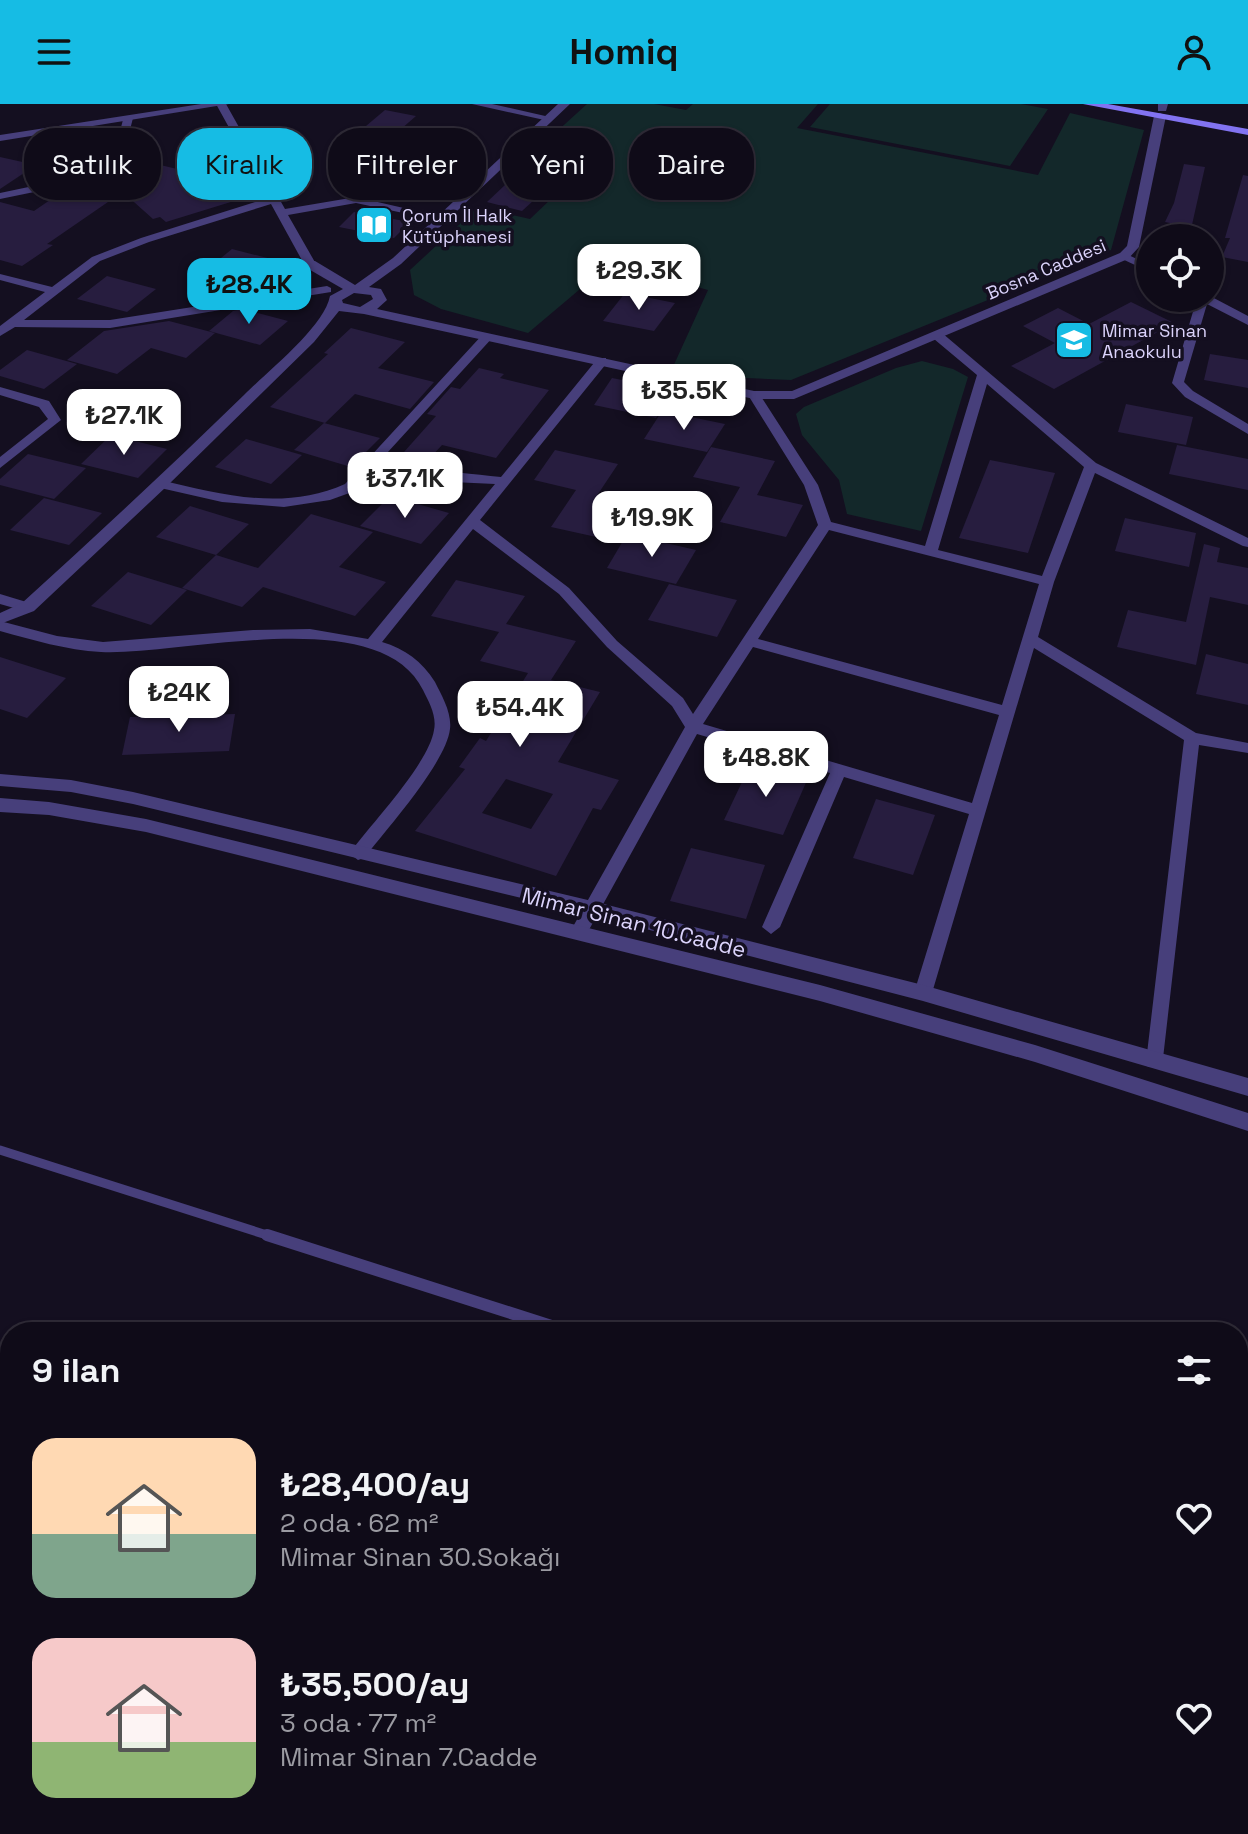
<!DOCTYPE html>
<html lang="tr">
<meta charset="utf-8">
<style>
:root{--surface:#0f0b18;--page:#1d1925;--text:#f1f3f6;--muted:#9b9ba2;--line:#2f2b37;--accent:#16bce4}
body{margin:0;font-family:"Space Grotesk",sans-serif;background:var(--page);color:var(--text);height:100vh;display:flex;flex-direction:column;font-size:30px;white-space:nowrap}
*{box-sizing:border-box;margin:0}
p{font-size:26px;color:var(--muted)}
.icon{flex:none;width:44px;height:44px;fill:none;stroke:currentColor;stroke-width:2;stroke-linecap:round;stroke-linejoin:round}
.map{position:relative;flex:1;overflow:hidden}
.sheet{position:absolute;left:0px;top:1218px;width:1248px;height:512px;display:flex;flex-direction:column;background:var(--surface);border-radius:32px 32px 0 0;box-shadow:0 2px 6px #0004,0 0 0 2px var(--line)}
.sheet>*{flex:none}
.hud{position:absolute;left:24px;top:24px;width:800px;height:72px;display:flex;gap:16px}
.buttons{position:absolute;left:1136px;top:120px;display:grid;gap:16px}
.buttons a{display:grid;place-items:center;width:88px;height:88px;border-radius:50%;background:var(--surface);box-shadow:0 2px 6px #0004,0 0 0 2px var(--line);font-size:40px}
.price{position:absolute;translate:-50% -68px;padding:0 18px;border-radius:16px;background:#fff;color:#222;font-size:26px;line-height:52px;filter:drop-shadow(0 2px 4px #0008)}
.price::after{content:'';position:absolute;left:50%;top:48px;width:24px;height:18px;margin-left:-12px;background:inherit;clip-path:polygon(0 0,100% 0,50% 100%)}
.price.on{background:var(--accent);color:#111}
ul{padding:0;list-style:none}
li{display:flex;align-items:center;gap:24px;height:200px;padding:0 32px}
li span{display:grid;place-items:center;flex:none;width:224px;height:160px;border-radius:24px;color:#555}
li>.icon{margin-inline-start:auto}
span .icon{width:96px;height:96px;fill:#fffc;stroke-width:1}
li b{font-size:34px}
h2{display:flex;justify-content:space-between;align-items:center;height:96px;padding:0 32px;font-size:34px}
.pill{padding:0 28px;border-radius:32px;background:var(--surface);box-shadow:0 2px 6px #0004,0 0 0 2px var(--line);font-size:28px;line-height:72px}
.pill.on{background:var(--accent);color:#111}
header{display:flex;justify-content:space-between;align-items:center;height:104px;padding:0 32px;background:var(--accent);color:#111;font-size:36px;font-weight:700}
.map>svg:first-child{display:block}
</style>
<header><svg class="icon" aria-label="menu" viewBox="0 0 24 24"><path d="M4 6h16M4 12h16M4 18h16"/></svg>Homiq<svg class="icon" aria-label="person" viewBox="0 0 24 24"><circle cx="12" cy="8" r="4"/><path d="M4 21q1-7 8-7t8 7"/></svg></header>
<div class="map">
<svg width="1248" height="1730" viewBox="0 0 1248 1730">
<rect width="100%" height="100%" fill="#140f20"/>
<!-- green -->
<g fill="#13282a">
<polygon points="587,0 654,0 686,6 693,0 818,0 797,24 1038,71 1070,9 1144,26 1111,146 791,276 723,273 672,265 708,186 611,159 528,229 441,205 414,191 410,166 478,103 530,115 595,53 543,40"/>
<polygon points="830,0 1021,0 1048,5 1010,62 810,23"/>
<polygon points="922,257 953,265 968,273 921,427 847,410 839,376 802,331 796,310 804,303 896,264"/>
</g>
<!-- building -->
<g fill="#271d3f" fill-rule="evenodd">
<polygon points="385,6 416,12 385,39 353,33"/>
<polygon points="55,40 98,50 70,68 28,57"/>
<polygon points="543,45 581,53 522,107 487,98"/>
<polygon points="416,47 468,58 437,85 384,73"/>
<polygon points="0,53 36,61 0,85"/>
<polygon points="148,58 202,71 234,97 166,118 160,113 153,115 115,81"/>
<polygon points="1184,60 1205,63 1189,134 1166,134 1170,119 1165,118 1174,99"/>
<polygon points="1243,71 1248,72 1248,158 1222,153 1230,134 1225,134"/>
<polygon points="63,87 108,98 47,140 53,141 22,162 0,156 0,98 34,107"/>
<polygon points="354,108 410,118 394,134 339,123"/>
<polygon points="232,145 279,157 253,179 205,167"/>
<polygon points="107,172 156,185 127,208 77,195"/>
<polygon points="625,189 675,199 654,227 603,217"/>
<polygon points="1131,198 1174,219 1054,285 1011,262 1055,239 1023,222 1058,204 1089,220"/>
<polygon points="243,205 288,217 260,241 209,227 233,207"/>
<polygon points="169,217 215,229 186,254 151,244 117,270 67,256 104,227"/>
<polygon points="351,224 405,238 378,264 434,278 410,305 355,290 325,319 270,303 328,250 324,249"/>
<polygon points="27,246 77,260 44,285 0,272 0,266"/>
<polygon points="1210,250 1248,256 1248,284 1204,276"/>
<polygon points="479,264 504,270 500,274 549,286 496,354 442,341 430,354 404,348 436,312 427,310 451,283 460,285"/>
<polygon points="612,274 673,286 656,314 594,301"/>
<polygon points="97,292 153,305 124,333 66,319"/>
<polygon points="1126,300 1193,313 1186,341 1118,328"/>
<polygon points="662,307 725,320 707,348 644,335"/>
<polygon points="324,319 380,334 351,363 294,346"/>
<polygon points="111,331 167,345 138,374 81,360"/>
<polygon points="246,335 302,351 271,380 215,363"/>
<polygon points="1177,341 1248,355 1248,386 1169,370"/>
<polygon points="711,343 775,357 757,391 803,401 786,433 720,418 740,383 693,373"/>
<polygon points="555,346 618,360 594,396 638,406 619,438 551,423 576,386 534,376"/>
<polygon points="28,350 86,364 54,395 0,381 0,375"/>
<polygon points="990,356 1055,369 1028,449 959,434"/>
<polygon points="390,392 449,409 421,440 360,422"/>
<polygon points="44,394 102,409 69,441 10,426"/>
<polygon points="190,402 249,420 216,451 258,464 311,410 373,428 339,463 386,478 355,512 263,483 242,503 182,484 216,451 156,433"/>
<polygon points="1125,414 1196,429 1189,463 1115,447"/>
<polygon points="627,430 696,446 676,480 607,464"/>
<polygon points="1204,440 1220,444 1217,458 1248,464 1248,501 1210,493 1196,561 1117,543 1128,506 1186,518"/>
<polygon points="128,468 187,486 151,521 91,502"/>
<path d="M456 476 525 492 506 520 576 537 551 576 600 588 558 658 619 676 601 706 593 704 556 772 415 727 465 665 459 663 480 634 486 637 528 569 480 557 499 528 431 512ZM506 675 553 690 531 725 482 709Z"/>
<polygon points="669,480 737,496 717,533 648,516"/>
<polygon points="1206,550 1248,560 1248,601 1196,590"/>
<polygon points="0,553 66,574 27,614 0,605"/>
<polygon points="235,610 229,647 122,651 130,613"/>
<polygon points="751,659 808,674 783,731 724,716"/>
<polygon points="876,695 935,711 913,771 853,754"/>
<polygon points="691,744 765,761 746,815 670,797"/>
</g>
<g fill="none" stroke-linecap="round" stroke-linejoin="round">
<!-- service-far1 -->
<polyline stroke="#473f7b" stroke-width="9" points="0,1046 273,1133"/>
<!-- service -->
<g stroke="#473f7b" stroke-width="12">
<polyline points="267,1131 570,1228"/>
<polyline points="984,1730 987,1720"/>
</g>
<!-- minor -->
<g fill="#473f7b" fill-rule="evenodd">
<polygon points="216,0 226,0 285,105 356,93 447,114 441,117 356,99 288,111 316,160 310,163 304,160 271,100 149,138 100,157 24,216 110,216 327,182 331,184 331,188 110,224 15,223 0,232 0,222 45,188 0,176 0,170 52,183 92,153 141,134 268,94"/>
<polygon points="472,0 492,0 554,14 549,17"/>
<polygon points="1158,0 1168,0 1166,7 1158,7"/>
<polygon points="124,12 133,14 123,53 83,78 0,95 0,89 76,73 114,50"/>
<polygon points="1124,149 1150,161 1150,168 1120,154 1120,150"/>
<polygon points="1210,192 1248,212 1248,221 1207,200 1184,278 1193,287 1248,320 1248,330 1185,293 1172,279 1197,194"/>
<path d="M484 229 494 232 366 372C409 360 457 369 501 373L598 254H606V260L480 416 569 484 617 537 683 594 693 610 818 421 804 381 748 291 754 287 760 291 818 381 831 418 925 442 977 271 934 235V229H942L1096 359 1248 434V443L1243 442 1095 369 1054 478 1038 533 1196 629 1248 639V649L1199 641 1162 963H1148L1146 958 1184 636 1034 544 932 889 929 894H917L914 889 969 710 844 673 780 823 771 830 762 823 830 669 697 630 585 833H573L570 828 685 623 672 602 607 543 559 490 473 425 382 538C405 545 422 557 435 578 442 592 452 609 450 625 446 659 386 726 364 754L358 756 350 750 352 746C373 718 429 659 434 626 437 612 429 598 423 586 379 497 180 552 101 548 66 546 33 536 0 527V517L57 532 103 538 253 526 310 525 368 535 495 380 388 375 330 396 284 403 222 398 156 383 154 380 161 376C221 391 285 407 345 380ZM987 280 1084 363 1042 472 938 446ZM829 426 1039 480 1002 601 758 535ZM753 543 999 611 972 699 703 620Z"/>
<polygon points="0,283 49,297 61,316 0,364 0,353 48,315 39,303 0,291"/>
<polygon points="0,490 33,500 35,503 28,508 0,500"/>
</g>
<!-- tertiary -->
<g fill="#473f7b" fill-rule="evenodd">
<polygon points="201,0 229,0 0,37 0,31"/>
<path d="M558 0H570L401 160 369 183 381 185 387 196 377 205 754 287H792L1120 149 1127 142 1154 12 1160 9 1166 12 1139 143 1128 155 794 295H754L364 210 339 207 314 238 166 383 34 507 0 520V509L22 499C97 431 171 362 244 291 269 266 324 223 330 192L343 185 305 163V157H315L355 181 393 154ZM354 189 371 191 373 195 360 203 343 199 342 196Z"/>
<polygon points="0,670 71,676 133,688 592,797 923,881 1248,974 1248,992 923,897 592,811 133,700 71,688 0,682"/>
<polygon points="0,694 49,698 146,715 820,881 1035,941 1248,1009 1248,1027 1035,958 820,897 146,728 49,711 0,708"/>
</g>
<!-- secondary -->
<polygon fill="#8273f1" fill-rule="evenodd" points="1083,0 1108,0 1248,25 1248,31"/>
</g>
<!-- icons -->
<defs>
<g id="library-square" transform="scale(2)"><rect x="-9" y="-9" width="18" height="18" rx="4" fill="#16bce4" stroke="#140f20"/><path d="M-6-4Q-3-5.5-.7-3.5V5Q-3 3-6 4ZM6-4Q3-5.5 .7-3.5V5Q3 3 6 4Z" fill="#fff"/></g>
<g id="school-square" transform="scale(2)"><rect x="-9" y="-9" width="18" height="18" rx="4" fill="#16bce4" stroke="#140f20"/><path d="M0-5L7-2L0 1L-7-2ZM-4 1L0 2.5L4 1V4Q0 6-4 4Z" fill="#fff"/></g>
</defs>
<g fill-rule="evenodd">
<use href="#library-square" x="374" y="121"/>
<use href="#school-square" x="1074" y="236"/>
</g>
<g text-anchor="middle" dominant-baseline="central" stroke-width="7" stroke-linejoin="round" paint-order="stroke">
<!-- far-poi labels -->
<g font-size="18" fill="#dbd3fb" stroke="#140f20" text-anchor="start">
<text x="402" y="111">Çorum İl Halk<tspan x="402" dy="21">Kütüphanesi</tspan></text>
<text x="1102" y="226">Mimar Sinan<tspan x="1102" dy="21">Anaokulu</tspan></text>
</g>
<!-- far-street labels -->
<g font-size="18" fill="#dbd3fb" stroke="#140f20">
<text transform="translate(1046 165) rotate(-23)">Bosna Caddesi</text>
</g>
<!-- street labels -->
<g font-size="22" fill="#dbd3fb" stroke="#140f20">
<text transform="translate(634 818) rotate(14)">Mimar Sinan 10.Cadde</text>
</g>
</g>
</svg>
<div class="buttons">
<a><svg class="icon" aria-label="locate" viewBox="0 0 24 24"><circle cx="12" cy="12" r="6"/><path d="M12 2v4M12 18v4M2 12h4M18 12h4"/></svg></a>
</div>
<b class="price" style="left:639px;top:208px">₺29.3K</b>
<b class="price on" style="left:249px;top:222px">₺28.4K</b>
<b class="price" style="left:684px;top:328px">₺35.5K</b>
<b class="price" style="left:124px;top:353px">₺27.1K</b>
<b class="price" style="left:405px;top:416px">₺37.1K</b>
<b class="price" style="left:652px;top:455px">₺19.9K</b>
<b class="price" style="left:179px;top:630px">₺24K</b>
<b class="price" style="left:520px;top:645px">₺54.4K</b>
<b class="price" style="left:766px;top:695px">₺48.8K</b>
<div class="hud">
<a class="pill">Satılık</a>
<a class="pill on">Kiralık</a>
<a class="pill">Filtreler</a>
<a class="pill">Yeni</a>
<a class="pill">Daire</a>
</div>
<section class="sheet">
<h2>9 ilan<svg class="icon" aria-label="filters" viewBox="0 0 24 24"><path d="M4 7h16M4 17h16"/><circle cx="9" cy="7" r="2"/><circle cx="15" cy="17" r="2"/></svg></h2>
<ul>
<li><span style="background:linear-gradient(#ffd9b3 60%,#7fa58c 0)"><svg class="icon" aria-label="home" viewBox="0 0 24 24"><path d="M3 11l9-7 9 7M6 9v11h12V9"/></svg></span><div><b>₺28,400/ay</b><p>2 oda · 62 m²</p><p>Mimar Sinan 30.Sokağı</p></div><svg class="icon" aria-label="heart" viewBox="0 0 24 24"><path d="M12 20l-8-8c-3-5 5-10 8-4 3-6 11-1 8 4z"/></svg></li>
<li><span style="background:linear-gradient(#f6c9c9 65%,#8fb573 0)"><svg class="icon" aria-label="home" viewBox="0 0 24 24"><path d="M3 11l9-7 9 7M6 9v11h12V9"/></svg></span><div><b>₺35,500/ay</b><p>3 oda · 77 m²</p><p>Mimar Sinan 7.Cadde</p></div><svg class="icon" aria-label="heart" viewBox="0 0 24 24"><path d="M12 20l-8-8c-3-5 5-10 8-4 3-6 11-1 8 4z"/></svg></li>
</ul>
</section>
</div>
